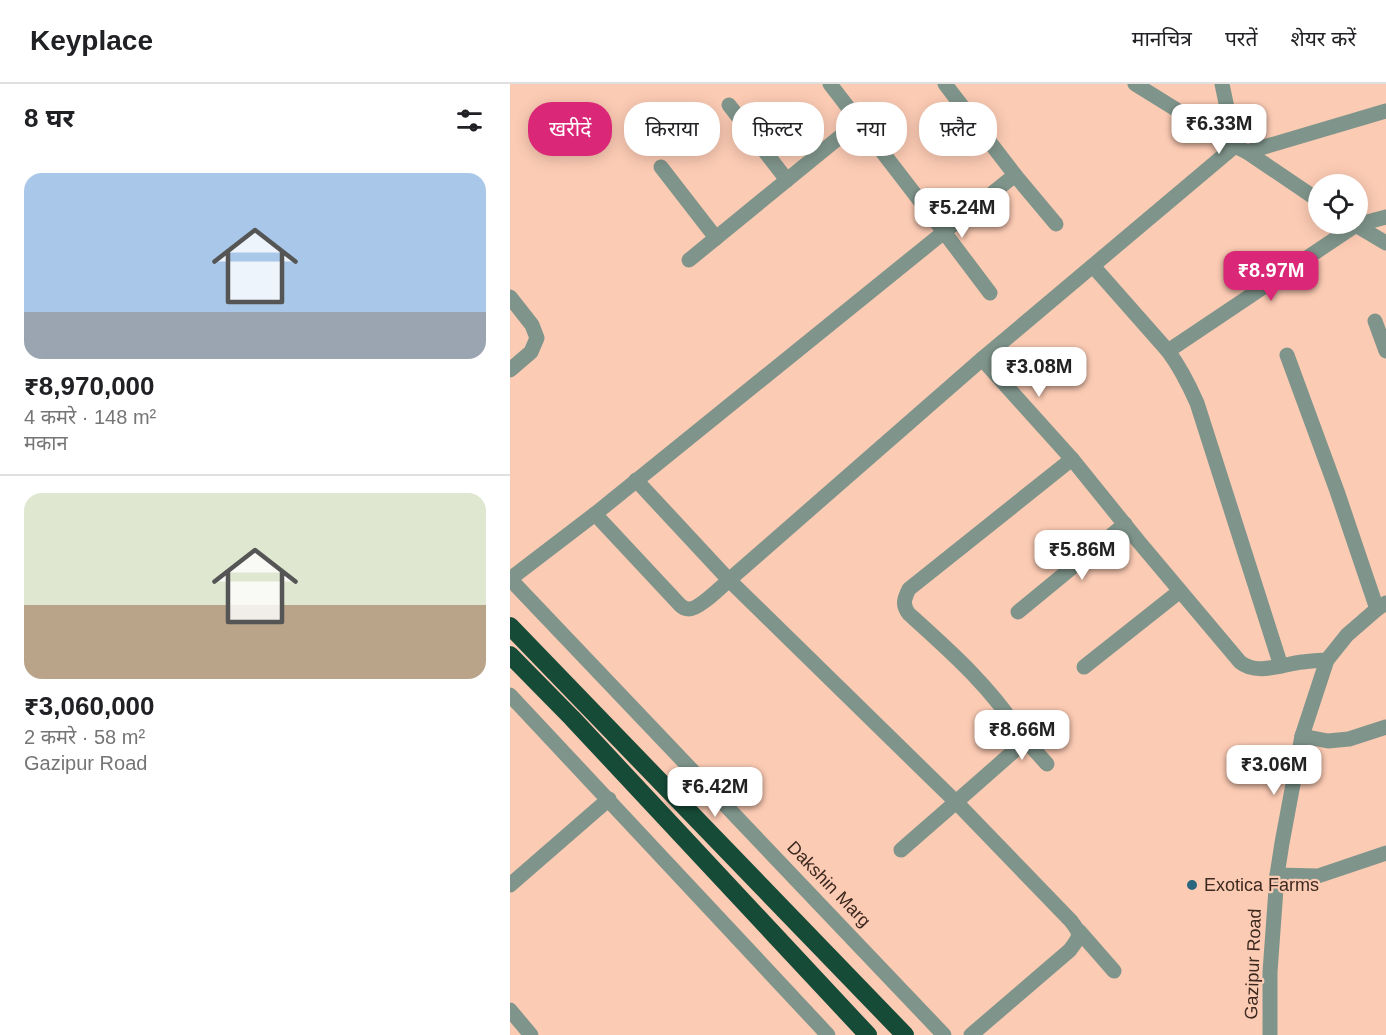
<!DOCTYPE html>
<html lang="hi">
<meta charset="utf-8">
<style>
:root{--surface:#fff;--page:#f6f6f6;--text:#202124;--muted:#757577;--line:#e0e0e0;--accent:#db2777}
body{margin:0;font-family:Helvetica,"Noto Sans Devanagari",sans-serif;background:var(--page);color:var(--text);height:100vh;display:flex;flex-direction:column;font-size:22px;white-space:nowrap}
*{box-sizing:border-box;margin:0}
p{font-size:20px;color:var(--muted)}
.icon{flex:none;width:33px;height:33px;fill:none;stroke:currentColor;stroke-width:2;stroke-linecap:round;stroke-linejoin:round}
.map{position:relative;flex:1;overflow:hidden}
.drawer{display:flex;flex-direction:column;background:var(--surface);width:510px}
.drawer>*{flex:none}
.guide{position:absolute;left:18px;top:18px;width:570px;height:54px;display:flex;gap:12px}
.fabs{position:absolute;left:798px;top:90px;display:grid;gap:12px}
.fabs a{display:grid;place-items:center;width:60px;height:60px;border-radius:50%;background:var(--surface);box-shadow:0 3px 15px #0003;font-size:30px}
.price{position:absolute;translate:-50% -51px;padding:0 14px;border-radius:12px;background:#fff;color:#222;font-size:20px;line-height:39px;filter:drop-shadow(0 2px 3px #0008)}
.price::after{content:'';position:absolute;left:50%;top:36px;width:18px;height:14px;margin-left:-9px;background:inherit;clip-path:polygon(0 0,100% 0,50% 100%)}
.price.on{background:var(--accent);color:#fff}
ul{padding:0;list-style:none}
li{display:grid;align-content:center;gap:12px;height:318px;padding:0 24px}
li+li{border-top:2px solid var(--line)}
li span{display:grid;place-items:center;height:186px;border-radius:18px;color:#555}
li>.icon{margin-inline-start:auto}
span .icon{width:108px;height:108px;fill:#fffc;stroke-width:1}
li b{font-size:26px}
h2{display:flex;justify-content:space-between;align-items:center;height:72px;padding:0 24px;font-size:26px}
.pill{padding:0 21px;border-radius:24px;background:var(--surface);box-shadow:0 3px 15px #0003;font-size:21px;line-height:54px}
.pill.on{background:var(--accent);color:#fff}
header{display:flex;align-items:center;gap:36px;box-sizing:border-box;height:84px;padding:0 30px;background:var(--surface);border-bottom:2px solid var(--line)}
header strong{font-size:28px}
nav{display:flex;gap:33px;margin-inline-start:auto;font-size:21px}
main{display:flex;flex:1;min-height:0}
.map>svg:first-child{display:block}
</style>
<header>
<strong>Keyplace</strong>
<nav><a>मानचित्र</a><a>परतें</a><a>शेयर करें</a></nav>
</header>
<main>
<section class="drawer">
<h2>8 घर<svg class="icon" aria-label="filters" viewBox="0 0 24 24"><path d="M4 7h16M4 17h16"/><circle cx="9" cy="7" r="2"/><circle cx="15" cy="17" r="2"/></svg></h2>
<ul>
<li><span style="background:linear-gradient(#a9c7e8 75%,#9aa5b1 0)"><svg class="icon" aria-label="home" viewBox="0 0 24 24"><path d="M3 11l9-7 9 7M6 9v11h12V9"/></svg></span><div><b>₹8,970,000</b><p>4 कमरे · 148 m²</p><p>मकान</p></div></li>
<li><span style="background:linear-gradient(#dfe7d0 60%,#b9a48a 0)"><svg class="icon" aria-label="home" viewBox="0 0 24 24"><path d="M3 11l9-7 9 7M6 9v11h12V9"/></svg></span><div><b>₹3,060,000</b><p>2 कमरे · 58 m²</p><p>Gazipur Road</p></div></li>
</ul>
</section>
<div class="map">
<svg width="876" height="951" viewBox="0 0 876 951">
<rect width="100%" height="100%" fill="#fccbb4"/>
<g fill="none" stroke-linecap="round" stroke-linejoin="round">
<!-- minor -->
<g stroke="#7f958b" stroke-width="15">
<polyline points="320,0 434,148 505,91 435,0"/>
<polyline points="625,0 725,62 737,68 808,116"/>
<polyline points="219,21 277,96"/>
<polyline points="737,68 876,27"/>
<polyline points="151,83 206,154"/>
<polyline points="505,91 546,140"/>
<polyline points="844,140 876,159"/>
<polyline points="179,176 348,38"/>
<path d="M583 182 658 267C670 283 679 301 687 319L771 582"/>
<polyline points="0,213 22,241 27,254 21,268 0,286"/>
<polyline points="865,237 876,267"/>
<polyline points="658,267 846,141 876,133"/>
<polyline points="777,271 827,407 867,525"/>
<polyline points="472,275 562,375"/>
<path d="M85 430 170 521C173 524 175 525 179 525 189 525 211 503 219 496L126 396"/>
<polyline points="0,495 85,430 434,148 480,209"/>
<polyline points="0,495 434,951"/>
<polyline points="508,528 615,440"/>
<polyline points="574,583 670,507"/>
<path d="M0 611C107 724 211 838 318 951"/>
<polyline points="511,651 537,680"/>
<polyline points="792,652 818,657 839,655 876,643"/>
<polyline points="391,766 446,718 219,496 472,275 725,62 712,0"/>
<polyline points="767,791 808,792 876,769"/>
<polyline points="0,801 99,715"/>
<polyline points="569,847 604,887"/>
<polyline points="0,926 21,951"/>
<path d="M461 951 560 866C570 852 572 851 561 837L446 718 504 667 511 651C482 604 440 567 399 530 392 521 394 515 399 505L562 375 629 458 730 578C747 592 773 580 792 578 801 577 809 576 817 576"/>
<polyline points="760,951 760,888 767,791 772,759 792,652 817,576 837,551 867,525 876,519"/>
</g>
<!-- highway -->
<g stroke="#164b38" stroke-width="18">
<polyline points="0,542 395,951"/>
<polyline points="0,571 62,634 358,951"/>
</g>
</g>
<!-- markers -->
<circle fill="#2a677e" stroke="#fccbb4" stroke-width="2" cx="682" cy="801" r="6"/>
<g text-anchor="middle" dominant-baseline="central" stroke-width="4.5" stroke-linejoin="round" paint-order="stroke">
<!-- street labels -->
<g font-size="18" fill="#3c2920" stroke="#fccbb4">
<text transform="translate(319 800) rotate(46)">Dakshin Marg</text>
<text transform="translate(743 880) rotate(-88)">Gazipur Road</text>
</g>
<!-- poi labels -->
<g font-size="18" fill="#3c2920" stroke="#fccbb4" text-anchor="start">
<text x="694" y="801">Exotica Farms</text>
</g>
</g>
</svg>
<div class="fabs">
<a><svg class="icon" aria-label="locate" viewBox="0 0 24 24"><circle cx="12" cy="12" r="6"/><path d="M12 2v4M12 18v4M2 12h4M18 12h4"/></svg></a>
</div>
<b class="price" style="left:709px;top:71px">₹6.33M</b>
<b class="price" style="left:452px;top:155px">₹5.24M</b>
<b class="price on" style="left:761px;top:218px">₹8.97M</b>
<b class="price" style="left:529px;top:314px">₹3.08M</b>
<b class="price" style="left:572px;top:497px">₹5.86M</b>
<b class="price" style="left:512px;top:677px">₹8.66M</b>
<b class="price" style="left:764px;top:712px">₹3.06M</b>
<b class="price" style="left:205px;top:734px">₹6.42M</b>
<div class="guide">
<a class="pill on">खरीदें</a>
<a class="pill">किराया</a>
<a class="pill">फ़िल्टर</a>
<a class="pill">नया</a>
<a class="pill">फ़्लैट</a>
</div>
</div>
</main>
